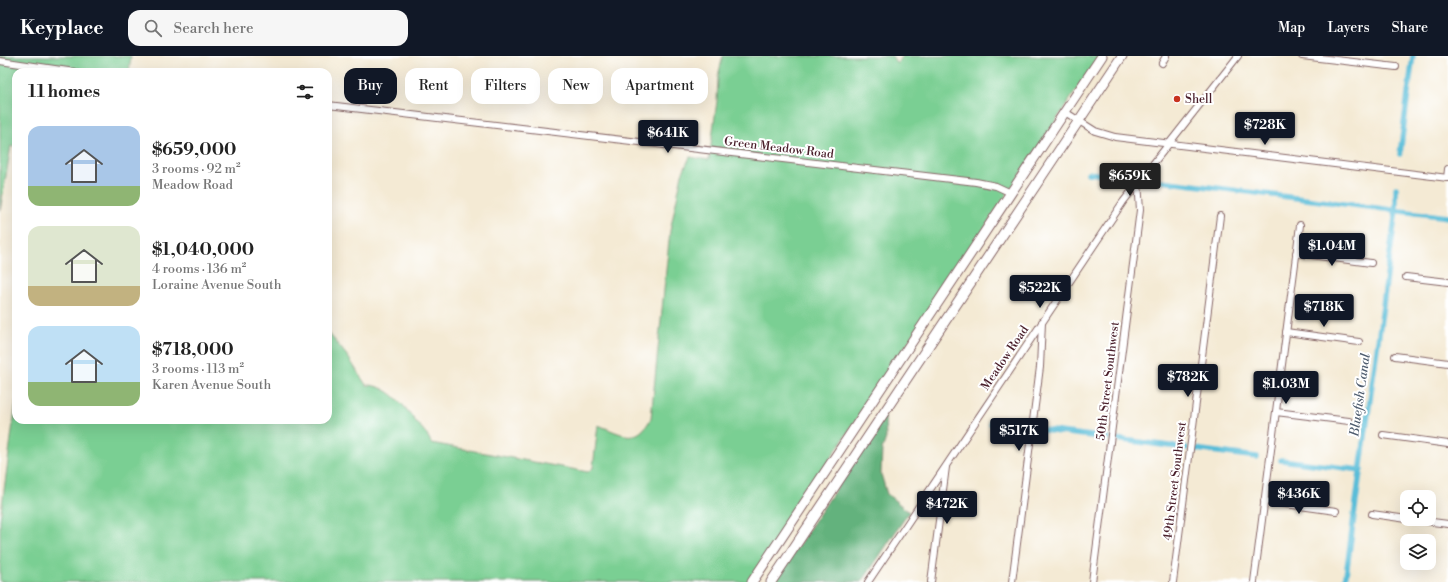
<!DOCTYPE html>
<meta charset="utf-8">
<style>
:root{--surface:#fff;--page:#f6f6f6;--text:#222;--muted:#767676;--accent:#111827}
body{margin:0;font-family:"Libre Bodoni",serif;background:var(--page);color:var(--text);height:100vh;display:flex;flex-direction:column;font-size:15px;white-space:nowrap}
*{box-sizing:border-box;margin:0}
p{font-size:13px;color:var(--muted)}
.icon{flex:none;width:22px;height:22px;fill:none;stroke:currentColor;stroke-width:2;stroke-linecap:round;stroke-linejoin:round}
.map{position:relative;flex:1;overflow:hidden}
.sheet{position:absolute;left:12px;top:12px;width:320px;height:356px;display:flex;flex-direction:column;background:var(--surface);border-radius:12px;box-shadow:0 4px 16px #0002}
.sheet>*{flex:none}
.guide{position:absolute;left:344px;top:12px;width:380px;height:36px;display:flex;gap:8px}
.controls{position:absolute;left:1400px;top:434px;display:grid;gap:8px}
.controls a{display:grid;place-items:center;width:36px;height:36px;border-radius:8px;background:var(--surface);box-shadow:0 4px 16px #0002;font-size:20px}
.price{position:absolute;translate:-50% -34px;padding:0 9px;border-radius:4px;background:var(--accent);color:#fff;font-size:13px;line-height:26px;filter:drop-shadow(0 1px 2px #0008)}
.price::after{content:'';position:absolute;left:50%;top:24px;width:12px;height:9px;margin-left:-6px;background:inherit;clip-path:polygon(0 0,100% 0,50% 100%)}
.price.on{background:#222;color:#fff}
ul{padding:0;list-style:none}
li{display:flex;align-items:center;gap:12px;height:100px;padding:0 16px}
li span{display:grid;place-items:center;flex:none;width:112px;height:80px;border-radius:12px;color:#555}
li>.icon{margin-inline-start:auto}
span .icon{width:48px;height:48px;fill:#fffc;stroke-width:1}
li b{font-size:17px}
h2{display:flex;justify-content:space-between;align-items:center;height:48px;padding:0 16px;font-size:17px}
.pill{padding:0 14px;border-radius:12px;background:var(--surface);box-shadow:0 4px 16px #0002;font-size:14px;line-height:36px}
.pill.on{background:var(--accent);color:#fff}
header{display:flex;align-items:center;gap:24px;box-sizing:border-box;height:56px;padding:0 20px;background:var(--accent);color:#fff}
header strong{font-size:19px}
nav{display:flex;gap:22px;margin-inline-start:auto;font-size:14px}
.search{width:280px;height:36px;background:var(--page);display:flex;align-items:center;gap:10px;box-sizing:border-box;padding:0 14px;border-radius:12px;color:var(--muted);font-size:15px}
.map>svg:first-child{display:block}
</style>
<header>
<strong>Keyplace</strong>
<div class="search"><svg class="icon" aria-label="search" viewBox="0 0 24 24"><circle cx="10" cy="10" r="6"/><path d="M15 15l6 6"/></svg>Search here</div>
<nav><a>Map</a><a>Layers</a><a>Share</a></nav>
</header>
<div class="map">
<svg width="1448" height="526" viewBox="0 0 1448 526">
<rect width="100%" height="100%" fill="#fff"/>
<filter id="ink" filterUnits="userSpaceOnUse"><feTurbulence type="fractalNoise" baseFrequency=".025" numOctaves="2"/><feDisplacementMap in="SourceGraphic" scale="8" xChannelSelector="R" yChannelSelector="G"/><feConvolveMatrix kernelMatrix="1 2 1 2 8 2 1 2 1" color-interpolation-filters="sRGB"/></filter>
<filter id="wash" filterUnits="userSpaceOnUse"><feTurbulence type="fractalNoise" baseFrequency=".012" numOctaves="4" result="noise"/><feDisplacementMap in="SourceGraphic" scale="16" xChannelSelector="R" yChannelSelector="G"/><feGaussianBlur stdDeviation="0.9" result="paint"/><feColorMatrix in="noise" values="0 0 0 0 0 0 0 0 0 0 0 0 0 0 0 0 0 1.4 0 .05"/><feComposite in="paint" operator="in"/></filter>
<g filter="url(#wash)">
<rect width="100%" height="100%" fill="#f4ead4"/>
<!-- green -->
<g fill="#7acf93" stroke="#62775f">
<polygon points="0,0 131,0 129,16 16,16 16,91 11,90 0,155"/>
<path d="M723 0H892L897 8 903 0H1099L748 526H0V464L16 345V364H328V276L348 301 366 329C390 329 404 350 417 367 423 374 428 378 431 387L588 416 593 412 598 369C622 378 637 390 651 362L670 175 682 118 690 101 709 104 717 45 718 20Z"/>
</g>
<!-- forest -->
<polygon fill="#63b27d" stroke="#566854" points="885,359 886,382 882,394 881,418 887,438 909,456 862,526 774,526"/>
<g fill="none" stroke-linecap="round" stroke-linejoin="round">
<!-- canal -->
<g stroke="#5abdd8" stroke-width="5.5">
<polyline points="1400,98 1413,0"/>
<polyline points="1088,117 1126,121"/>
<polyline points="1153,124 1448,161"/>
<polyline points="991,367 1027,372"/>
<polyline points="1036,373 1107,382"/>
<polyline points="1115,383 1186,392"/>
<polyline points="1195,393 1257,401"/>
<polyline points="1281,404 1361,414"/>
<polyline points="1345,526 1396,154 1396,132"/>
</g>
</g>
</g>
<g filter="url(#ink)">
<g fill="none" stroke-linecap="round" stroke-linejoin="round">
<!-- minor casing -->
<g stroke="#866666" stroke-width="8">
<g id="minor">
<polyline points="1302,0 1396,11"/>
<polyline points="0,5 75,16"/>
<polyline points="1162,7 1166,0"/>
<polyline points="328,49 976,126 996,130 1011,137"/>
<polyline points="1065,56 1095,75 1115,81 1448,122"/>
<polyline points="1447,122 1448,113"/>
<polyline points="1296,197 1371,207"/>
<polyline points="1406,221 1448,226"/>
<polyline points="1286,276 1359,286"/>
<polyline points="1395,300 1448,307"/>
<polyline points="1276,356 1349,365"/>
<polyline points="1383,379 1448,388"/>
<polyline points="1264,445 1336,455"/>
<polyline points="1372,458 1407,463"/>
<polyline points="1409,463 1448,468"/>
<polyline points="868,526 1123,146 1238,0"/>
<polyline points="931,526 946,411"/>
<polyline points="1012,526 1040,311 1042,266"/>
<polyline points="1092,526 1140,154 1138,126"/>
<polyline points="1173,526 1220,160"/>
<polyline points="1254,526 1300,169"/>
</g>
</g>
<!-- highway casing -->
<g stroke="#866666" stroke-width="11">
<g id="highway">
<polyline points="752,526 1102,0"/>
<polyline points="771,526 1122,0"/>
</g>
</g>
<!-- minor -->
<use href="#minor" stroke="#fff" stroke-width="6"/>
<!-- highway -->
<use href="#highway" stroke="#fff" stroke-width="9"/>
</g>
</g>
<!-- markers -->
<circle fill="#c8321e" stroke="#fff" stroke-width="1.5" cx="1177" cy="43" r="4"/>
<g text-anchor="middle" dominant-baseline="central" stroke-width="4" stroke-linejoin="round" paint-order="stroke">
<!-- poi labels -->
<g font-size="12" fill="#4a1f2b" stroke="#fff" text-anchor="start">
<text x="1185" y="43">Shell</text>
</g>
<!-- street labels -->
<g font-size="12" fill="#4a1f2b" stroke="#fff">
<text transform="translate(779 92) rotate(7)">Green Meadow Road</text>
<text transform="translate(1005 302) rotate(-56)">Meadow Road</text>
<text transform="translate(1108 325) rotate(-83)">50th Street Southwest</text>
<text transform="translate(1175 425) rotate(-83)">49th Street Southwest</text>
</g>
<!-- water labels -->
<g font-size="13" font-style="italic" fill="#505e70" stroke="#fff">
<text transform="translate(1360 339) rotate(-82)">Bluefish Canal</text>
</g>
</g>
</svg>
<div class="controls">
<a><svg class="icon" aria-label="locate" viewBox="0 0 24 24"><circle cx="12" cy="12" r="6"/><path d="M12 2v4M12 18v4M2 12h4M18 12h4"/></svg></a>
<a><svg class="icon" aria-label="layers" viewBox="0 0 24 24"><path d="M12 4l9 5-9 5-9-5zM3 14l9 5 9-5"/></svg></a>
</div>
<b class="price" style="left:1265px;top:90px">$728K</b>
<b class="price" style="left:668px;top:98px">$641K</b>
<b class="price on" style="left:1130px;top:141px">$659K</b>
<b class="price" style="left:1332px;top:211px">$1.04M</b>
<b class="price" style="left:1040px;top:253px">$522K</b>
<b class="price" style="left:1324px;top:272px">$718K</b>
<b class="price" style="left:1188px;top:342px">$782K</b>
<b class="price" style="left:1286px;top:349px">$1.03M</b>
<b class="price" style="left:1019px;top:396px">$517K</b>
<b class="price" style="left:1299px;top:459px">$436K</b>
<b class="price" style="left:947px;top:469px">$472K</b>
<div class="guide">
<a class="pill on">Buy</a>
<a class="pill">Rent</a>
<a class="pill">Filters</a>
<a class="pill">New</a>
<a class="pill">Apartment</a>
</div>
<section class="sheet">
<h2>11 homes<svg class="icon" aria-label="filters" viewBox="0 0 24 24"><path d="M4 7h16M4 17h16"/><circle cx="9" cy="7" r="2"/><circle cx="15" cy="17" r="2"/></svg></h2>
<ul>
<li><span style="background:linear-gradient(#a9c7e8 75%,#8fb573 0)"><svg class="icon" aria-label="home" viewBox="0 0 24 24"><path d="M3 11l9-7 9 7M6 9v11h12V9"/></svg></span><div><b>$659,000</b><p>3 rooms · 92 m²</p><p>Meadow Road</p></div></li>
<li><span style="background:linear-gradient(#dfe7d0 75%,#c2b280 0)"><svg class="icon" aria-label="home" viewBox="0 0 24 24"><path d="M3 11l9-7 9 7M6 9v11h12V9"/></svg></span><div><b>$1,040,000</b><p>4 rooms · 136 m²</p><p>Loraine Avenue South</p></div></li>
<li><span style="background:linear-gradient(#bfe0f5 70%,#8fb573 0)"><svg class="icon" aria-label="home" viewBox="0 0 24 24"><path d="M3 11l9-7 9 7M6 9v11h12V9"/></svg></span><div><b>$718,000</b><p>3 rooms · 113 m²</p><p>Karen Avenue South</p></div></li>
</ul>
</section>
</div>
